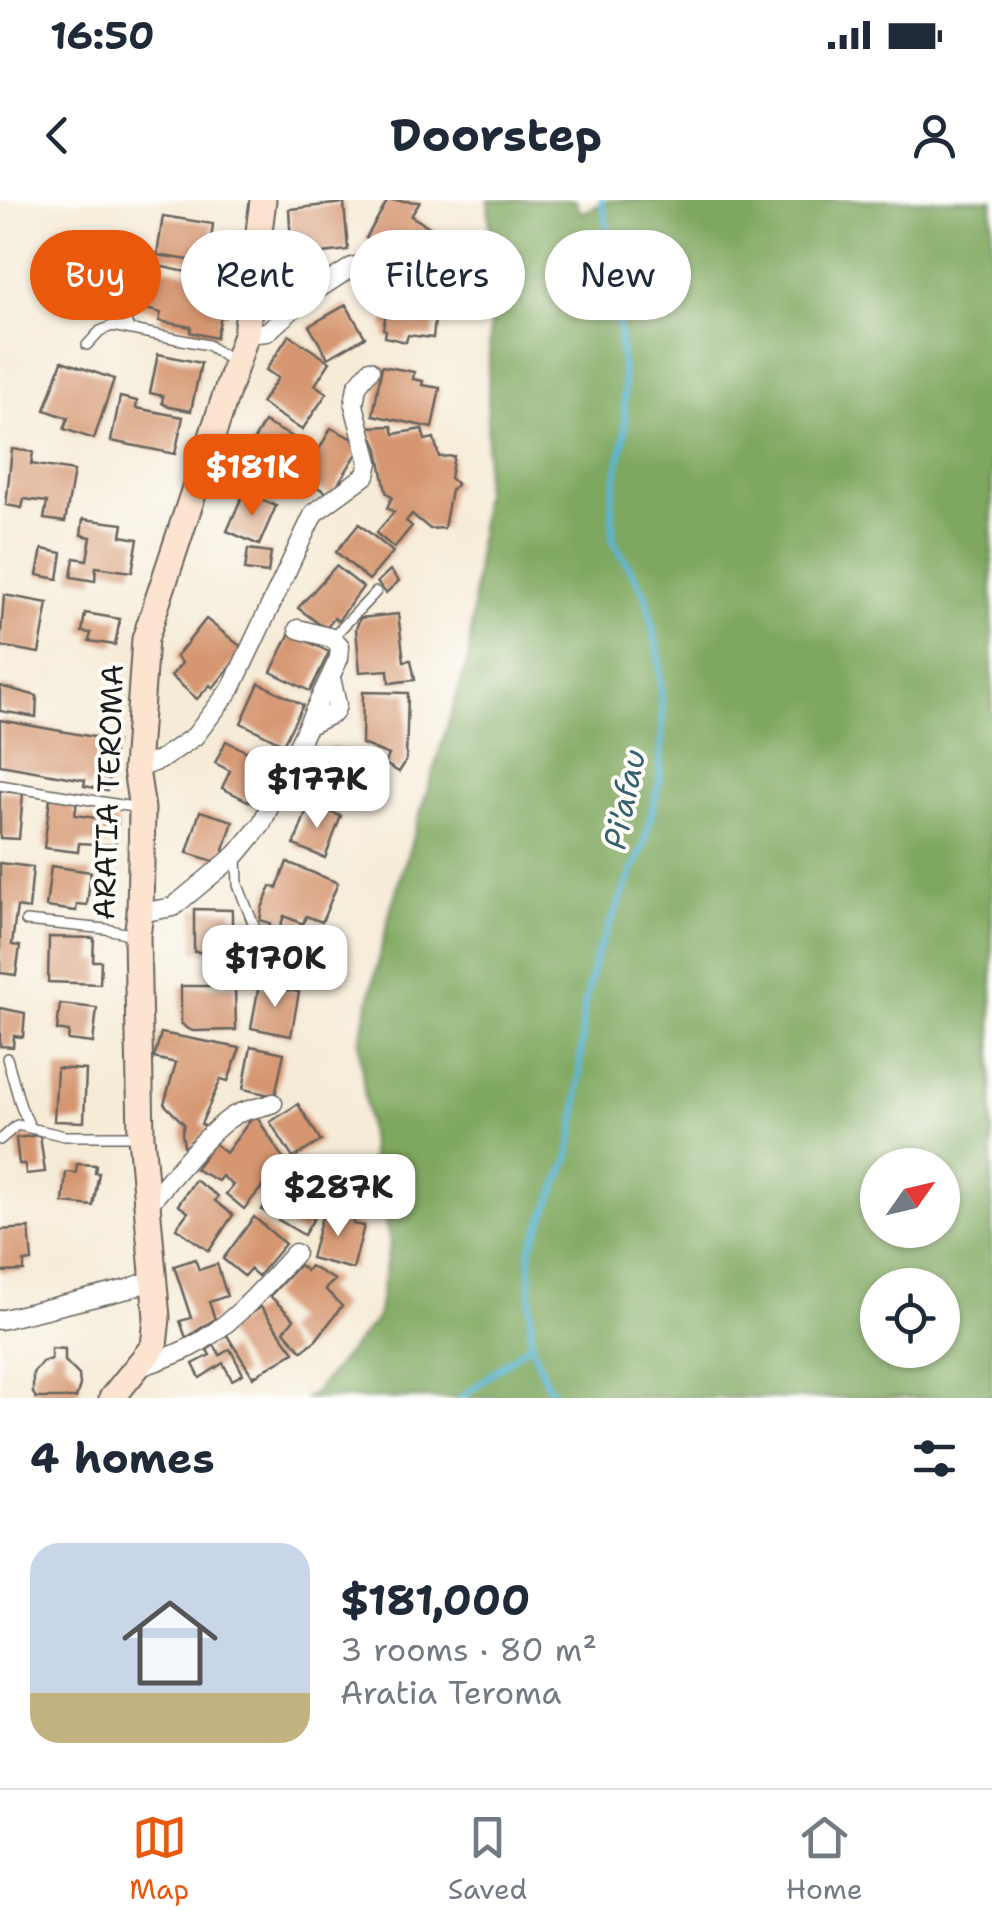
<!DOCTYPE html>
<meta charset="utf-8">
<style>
:root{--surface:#fff;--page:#f6f6f7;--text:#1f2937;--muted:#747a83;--line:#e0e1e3;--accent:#ea580c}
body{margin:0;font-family:"Shantell Sans",sans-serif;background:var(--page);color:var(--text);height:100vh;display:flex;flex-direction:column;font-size:38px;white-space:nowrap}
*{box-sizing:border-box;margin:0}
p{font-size:32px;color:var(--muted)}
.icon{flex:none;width:55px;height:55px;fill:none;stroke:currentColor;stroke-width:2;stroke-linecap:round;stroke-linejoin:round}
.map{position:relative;height:1198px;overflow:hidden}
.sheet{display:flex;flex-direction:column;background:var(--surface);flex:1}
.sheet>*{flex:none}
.top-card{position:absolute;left:30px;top:30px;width:932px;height:90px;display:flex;gap:20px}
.needle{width:65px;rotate:56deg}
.tools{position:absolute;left:860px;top:948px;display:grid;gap:20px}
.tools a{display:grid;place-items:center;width:100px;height:100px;border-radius:50%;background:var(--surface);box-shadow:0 2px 8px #0004;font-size:50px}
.price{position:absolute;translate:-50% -85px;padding:0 22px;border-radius:20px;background:#fff;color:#222;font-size:32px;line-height:65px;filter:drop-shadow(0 2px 5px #0008)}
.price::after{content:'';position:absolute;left:50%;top:60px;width:30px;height:22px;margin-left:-15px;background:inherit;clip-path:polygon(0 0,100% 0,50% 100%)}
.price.selected{background:var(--accent);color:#fff}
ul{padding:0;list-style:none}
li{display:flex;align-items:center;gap:30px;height:250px;padding:0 30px}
li span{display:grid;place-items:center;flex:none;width:280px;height:200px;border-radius:30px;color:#555}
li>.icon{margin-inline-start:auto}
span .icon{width:120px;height:120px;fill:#fffc;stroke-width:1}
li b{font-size:42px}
h2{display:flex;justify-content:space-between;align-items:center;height:120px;padding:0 30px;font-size:42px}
.tag{padding:0 35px;border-radius:45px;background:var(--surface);box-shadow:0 2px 8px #0004;font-size:35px;line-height:90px}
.tag.selected{background:var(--accent);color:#fff}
.status{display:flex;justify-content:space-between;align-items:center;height:70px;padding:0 50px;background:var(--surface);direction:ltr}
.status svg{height:28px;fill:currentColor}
header{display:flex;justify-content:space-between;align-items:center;height:130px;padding:0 30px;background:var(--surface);font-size:45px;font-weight:700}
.dock{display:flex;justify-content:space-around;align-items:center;height:140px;border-top:2px solid var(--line);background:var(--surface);font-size:28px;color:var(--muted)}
.dock a{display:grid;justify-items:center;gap:5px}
.dock .selected{color:var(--accent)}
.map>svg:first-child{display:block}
</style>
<div class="status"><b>16:50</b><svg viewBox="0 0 49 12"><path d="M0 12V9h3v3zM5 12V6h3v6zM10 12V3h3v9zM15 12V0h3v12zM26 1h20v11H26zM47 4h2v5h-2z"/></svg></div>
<header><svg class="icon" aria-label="back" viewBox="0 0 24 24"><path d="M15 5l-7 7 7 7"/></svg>Doorstep<svg class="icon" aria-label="person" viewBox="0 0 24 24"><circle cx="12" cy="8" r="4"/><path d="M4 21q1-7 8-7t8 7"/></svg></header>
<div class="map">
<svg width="992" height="1198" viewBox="0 0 992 1198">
<rect width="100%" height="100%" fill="#fdfcf7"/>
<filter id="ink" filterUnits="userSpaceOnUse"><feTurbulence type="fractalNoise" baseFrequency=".01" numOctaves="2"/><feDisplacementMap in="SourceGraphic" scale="20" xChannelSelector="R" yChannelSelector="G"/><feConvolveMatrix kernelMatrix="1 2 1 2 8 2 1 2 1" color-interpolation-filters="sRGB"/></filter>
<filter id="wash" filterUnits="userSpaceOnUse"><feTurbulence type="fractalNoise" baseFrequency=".0048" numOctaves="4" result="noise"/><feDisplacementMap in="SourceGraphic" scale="40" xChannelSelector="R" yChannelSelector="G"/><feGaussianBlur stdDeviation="2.25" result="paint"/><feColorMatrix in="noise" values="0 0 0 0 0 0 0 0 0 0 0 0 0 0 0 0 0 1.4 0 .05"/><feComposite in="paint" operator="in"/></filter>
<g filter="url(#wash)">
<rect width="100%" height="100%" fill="#f6ebd7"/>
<!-- forest -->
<path fill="#7ea75e" stroke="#4d623d" stroke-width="2.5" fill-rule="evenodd" d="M488 0H575L581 13 610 0H992V1198H304L312 1195 377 1118 390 1042 372 964 359 843 391 708 469 456 487 246 492 50ZM878 965H942V1030H878ZM878 1085H942V1150H878Z"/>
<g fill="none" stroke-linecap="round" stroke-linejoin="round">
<!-- stream -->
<g stroke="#56b5d5" stroke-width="6">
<polyline points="461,1198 531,1143"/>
<polyline points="557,1198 545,1180 531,1143 530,1049 569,959 577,913 584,807 596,756 643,648 659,583 663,524 659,456 646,395 613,340 612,298 625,234 624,188 612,45 601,0"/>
</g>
</g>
<g id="blocks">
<!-- building -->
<g fill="#d59671">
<polygon points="388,0 420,2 411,16 448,38 465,66 453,87 366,38"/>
<polygon points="344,3 348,50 306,55 305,43 291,44 289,9"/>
<polygon points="163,16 213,24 208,63 157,55"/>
<polygon points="99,31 138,39 134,66 126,64 122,82 89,76"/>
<polygon points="144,63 229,81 225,117 221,116 216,138 190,132 191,127 159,121 161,113 132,105"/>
<polygon points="389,96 432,106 431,110 436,111 433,138 408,135 406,142 385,137 386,130 383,129"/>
<polygon points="346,105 365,137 328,158 309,126"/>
<polygon points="289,135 330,162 315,185 327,193 302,230 261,203 278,178 266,170"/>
<polygon points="158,154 201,163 191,211 169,207 162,203 163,196 150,193"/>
<polygon points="62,161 114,179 94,239 64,229 68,218 45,210"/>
<polygon points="382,166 414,172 413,179 423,181 422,185 440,188 432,228 373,215"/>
<polygon points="120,197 137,201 136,208 183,217 175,254 111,241"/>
<polygon points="264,222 293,237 272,276 243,260"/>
<polygon points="392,226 394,234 422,229 425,240 434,238 439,257 454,256 450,278 457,284 451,290 444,328 430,329 412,314 406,321 412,326 394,348 376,333 394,312 387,308 392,297 386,292 378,249 368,227"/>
<polygon points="331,228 363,244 331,295 303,279"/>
<polygon points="12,249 33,252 31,264 74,271 65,322 44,319 47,302 24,299 22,308 6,305"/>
<polygon points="244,292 276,306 259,345 227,331"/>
<polygon points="83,319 123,324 121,336 138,339 132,372 96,367 95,381 71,377 74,358 87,360 91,337 81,335"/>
<polygon points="359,324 393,352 369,380 336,352"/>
<polygon points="42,349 62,353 58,379 37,375"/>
<polygon points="248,349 271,352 268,373 245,370"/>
<polygon points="336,366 363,387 338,421 334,418 326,429 298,408"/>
<polygon points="390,370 399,381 386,393 377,382"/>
<polygon points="4,395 48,403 39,453 0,446"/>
<polygon points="85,413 120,419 115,445 89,441 91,433 82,432"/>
<polygon points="398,414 404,461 411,460 415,480 389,483 388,470 360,472 356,429 360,418"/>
<polygon points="206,419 244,449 213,488 210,485 197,499 171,476 182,463 176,457"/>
<polygon points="290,433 329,452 310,491 271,472"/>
<polygon points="259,483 303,505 283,544 241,523"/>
<polygon points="0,486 37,496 36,517 0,511"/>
<polygon points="363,492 408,493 406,561 399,572 385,564 389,555 362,544"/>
<polygon points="0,520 116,541 107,590 84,586 85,580 0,565"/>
<polygon points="226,541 277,567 258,606 222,588 230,571 215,563"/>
<polygon points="332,546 363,558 356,577 374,585 368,603 316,587"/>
<polygon points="0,591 23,593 19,639 0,638"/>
<polygon points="50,598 77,601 75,615 118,621 115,645 79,643 78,652 44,648"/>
<polygon points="309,604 341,616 325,658 294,645"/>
<polygon points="200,611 233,621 220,663 187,653"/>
<polygon points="287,662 338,683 322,722 306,716 303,724 284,716 280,727 319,736 314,756 296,752 291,773 260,765 270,723 260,720 262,708 271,686 277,688"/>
<polygon points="0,663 33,667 29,709 17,707 15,720 12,745 20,746 16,775 0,773"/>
<polygon points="51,666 91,672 87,705 77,704 76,711 46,707"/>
<polygon points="194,709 232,710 232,752 194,752"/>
<polygon points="49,737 94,738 93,761 101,761 100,784 48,782"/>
<polygon points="259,785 299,792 291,836 251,828"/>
<polygon points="181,786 235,786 236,830 193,831 186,828 181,823"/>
<polygon points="60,804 97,808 93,843 68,840 69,832 57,830"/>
<polygon points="0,808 25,813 23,837 14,836 13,847 0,846"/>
<polygon points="161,833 240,848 228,881 221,879 201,924 208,928 189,950 184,946 182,933 184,924 164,904 176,863 154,858"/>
<polygon points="251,846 284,853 275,896 243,889"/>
<polygon points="57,868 86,870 84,922 54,921"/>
<polygon points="298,904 321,941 293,958 270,922"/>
<polygon points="255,914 284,960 244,1009 226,994 233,985 222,976 218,981 195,969 214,943 226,953"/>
<polygon points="40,935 45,972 26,974 25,964 19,964 16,938"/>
<polygon points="77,964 96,965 95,973 99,973 93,1006 63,1003 66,972 76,973"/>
<polygon points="311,968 336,981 304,1035 262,1010 281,976 301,987"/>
<polygon points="195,980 218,996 215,1001 233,1015 209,1051 176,1028 188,1012 178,1005"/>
<polygon points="331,1007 355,1014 353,1024 364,1026 353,1069 311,1058 322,1017 328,1018"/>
<polygon points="254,1017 285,1044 258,1076 250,1069 244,1076 223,1059"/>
<polygon points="29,1028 32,1061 24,1062 24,1071 0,1072 0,1030"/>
<polygon points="195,1059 199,1070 217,1064 227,1096 209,1102 215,1119 186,1138 180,1121 191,1118 174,1066"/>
<polygon points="299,1065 306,1071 310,1066 335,1080 325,1089 342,1106 316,1140 302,1151 284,1131 294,1119 270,1096"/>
<polygon points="261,1107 294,1152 253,1177 225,1132"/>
<polygon points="214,1145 220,1155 230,1149 243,1174 232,1180 223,1163 200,1178 193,1164 210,1155 207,1150"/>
<polygon points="51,1148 65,1149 65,1161 79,1175 80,1185 76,1198 36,1198 33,1193 33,1173 42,1162 51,1159"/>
</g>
</g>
</g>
<g filter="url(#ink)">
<use href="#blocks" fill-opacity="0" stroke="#68645d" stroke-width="2.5"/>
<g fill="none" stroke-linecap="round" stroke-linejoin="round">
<!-- service casing -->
<g stroke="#68645d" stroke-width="12">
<g id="service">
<polyline points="128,128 122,103 128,82"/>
<polyline points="87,145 100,131 112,126 208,145 234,163"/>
<polyline points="332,438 376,392"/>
<polyline points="0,585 139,608"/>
<polyline points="237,657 238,685 256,731"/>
<polyline points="26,721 106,729 134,735"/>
<polyline points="7,858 21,907 30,926"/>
<polyline points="0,940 17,925 65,936 139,936"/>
</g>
</g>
<!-- minor casing -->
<g stroke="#68645d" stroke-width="21">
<g id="minor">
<polyline points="246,134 267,132 306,97 352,67 376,61 392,69"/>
<polyline points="307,526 334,513 337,505 331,478"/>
<polyline points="136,569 160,560 195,536 232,487 314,313 366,275 369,262 354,205 357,186 370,170"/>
<polyline points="140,713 173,707 237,654 261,625 339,458 340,446 332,438 298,429"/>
<path d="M145 1008C168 983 207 931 235 915 246 909 261 908 273 903"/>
<polyline points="0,1120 128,1089 154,1079"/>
<path d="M137 1168C154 1162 173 1156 189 1148 231 1127 264 1087 295 1053"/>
</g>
</g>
<!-- secondary casing -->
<g stroke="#68645d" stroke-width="29">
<polyline id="secondary" points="112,1198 154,1146 157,1118 141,936 137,736 140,713 142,609 136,569 145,439 246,134 263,0"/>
</g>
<!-- service -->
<use href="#service" stroke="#fff" stroke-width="9"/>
<!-- minor -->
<use href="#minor" stroke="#fff" stroke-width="18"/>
<!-- secondary -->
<use href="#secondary" stroke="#fde4d0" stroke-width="25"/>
</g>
</g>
<g text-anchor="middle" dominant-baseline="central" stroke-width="8" stroke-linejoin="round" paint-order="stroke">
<!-- street labels -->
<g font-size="30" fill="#1c1c1c" stroke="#fdfcf7">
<text transform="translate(108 592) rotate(-88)">ARATIA TEROMA</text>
</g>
<!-- water labels -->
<g font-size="32" font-style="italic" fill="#36616f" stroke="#fdfcf7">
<text transform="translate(624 599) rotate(-78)">Pi'afau</text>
</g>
</g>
</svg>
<div class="tools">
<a><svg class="needle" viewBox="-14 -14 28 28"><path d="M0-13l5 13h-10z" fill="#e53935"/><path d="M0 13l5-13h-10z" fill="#747a83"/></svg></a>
<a><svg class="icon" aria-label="locate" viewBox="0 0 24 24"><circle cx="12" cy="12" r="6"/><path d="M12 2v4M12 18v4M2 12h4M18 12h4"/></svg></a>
</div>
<b class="price selected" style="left:252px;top:319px">$181K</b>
<b class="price" style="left:317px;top:631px">$177K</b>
<b class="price" style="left:275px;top:810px">$170K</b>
<b class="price" style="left:338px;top:1039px">$287K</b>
<div class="top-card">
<a class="tag selected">Buy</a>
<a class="tag">Rent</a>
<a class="tag">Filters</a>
<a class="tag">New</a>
</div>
</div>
<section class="sheet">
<h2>4 homes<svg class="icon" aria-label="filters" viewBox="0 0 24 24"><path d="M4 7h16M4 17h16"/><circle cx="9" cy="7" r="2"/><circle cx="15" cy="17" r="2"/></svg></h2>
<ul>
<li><span style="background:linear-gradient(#c9d6e8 75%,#c2b280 0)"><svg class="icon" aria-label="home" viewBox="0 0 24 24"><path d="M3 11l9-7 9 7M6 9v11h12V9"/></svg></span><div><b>$181,000</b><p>3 rooms · 80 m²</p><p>Aratia Teroma</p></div></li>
</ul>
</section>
<nav class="dock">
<a class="selected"><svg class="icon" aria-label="map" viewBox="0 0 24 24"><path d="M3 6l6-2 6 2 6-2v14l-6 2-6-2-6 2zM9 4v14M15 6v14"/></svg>Map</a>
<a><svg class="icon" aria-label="saved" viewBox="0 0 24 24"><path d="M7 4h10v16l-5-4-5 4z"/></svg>Saved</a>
<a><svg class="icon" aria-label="home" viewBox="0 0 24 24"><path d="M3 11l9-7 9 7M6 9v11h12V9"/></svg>Home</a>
</nav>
